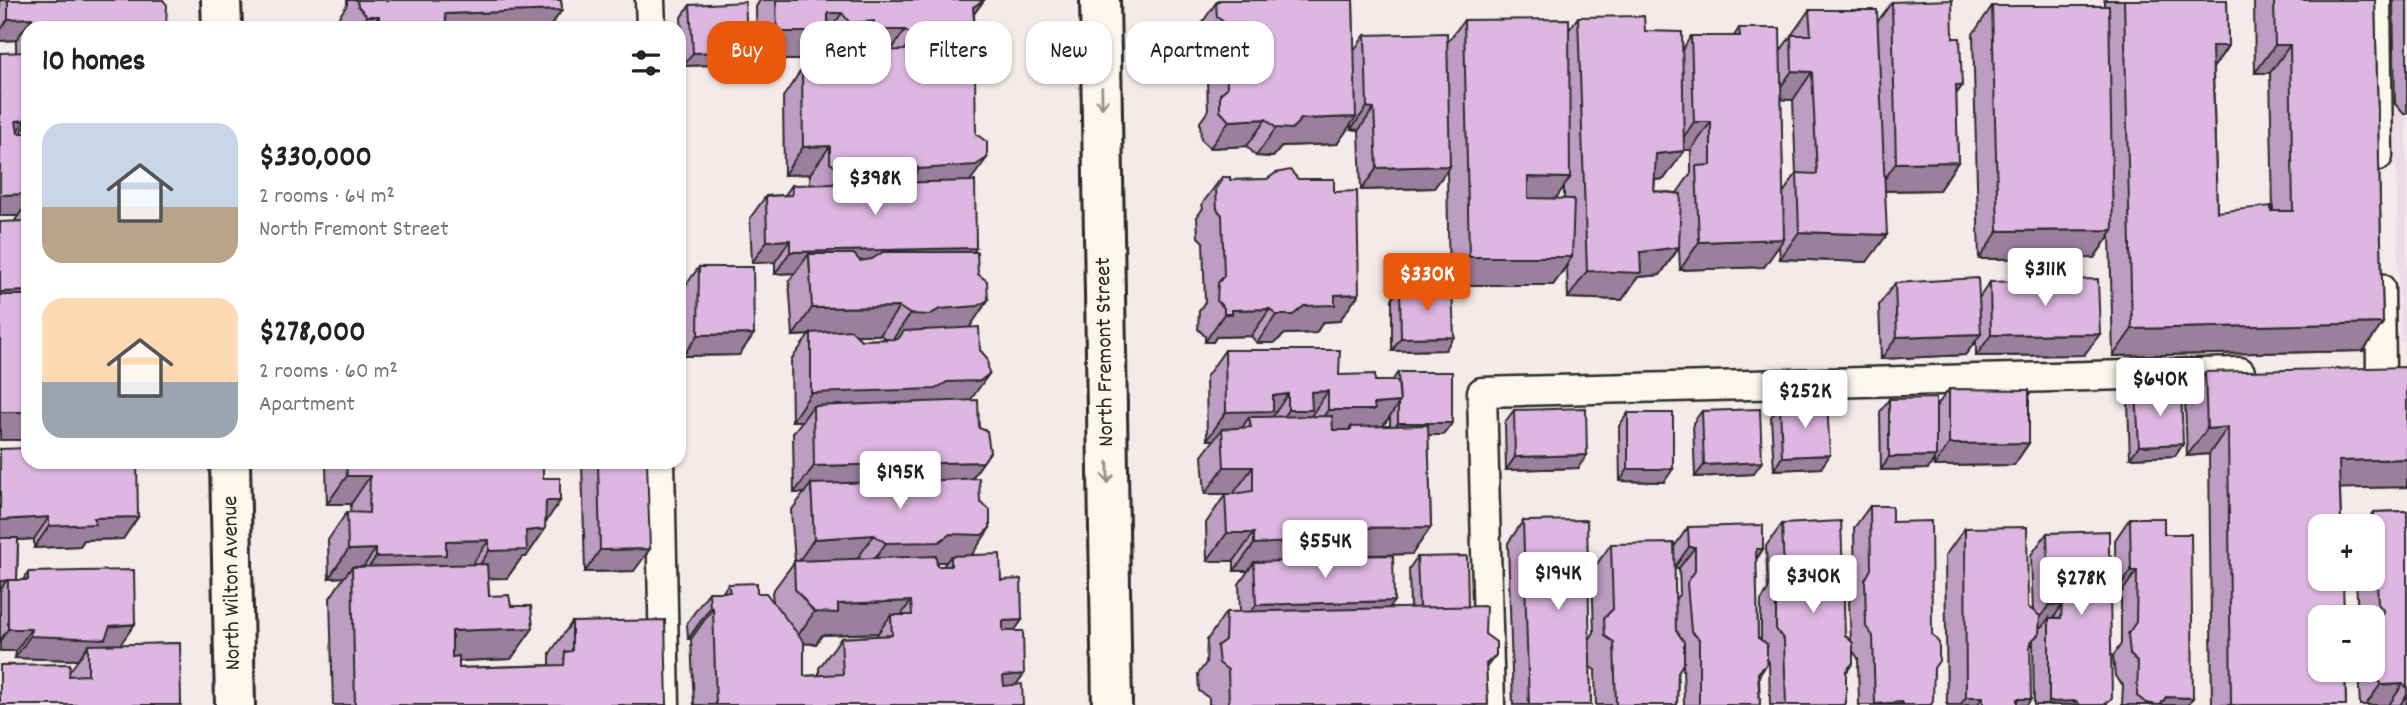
<!DOCTYPE html>
<meta charset="utf-8">
<style>
:root{--surface:#fff;--page:#f6f6f6;--text:#222;--muted:#767676;--accent:#ea580c}
body{margin:0;font-family:Dekko,sans-serif;background:var(--page);color:var(--text);height:100vh;display:flex;flex-direction:column;font-size:26px;white-space:nowrap}
*{box-sizing:border-box;margin:0}
p{font-size:23px;color:var(--muted)}
.icon{flex:none;width:38px;height:38px;fill:none;stroke:currentColor;stroke-width:2;stroke-linecap:round;stroke-linejoin:round}
.map{position:relative;flex:1;overflow:hidden}
.side{position:absolute;left:21px;top:21px;width:665px;height:448px;display:flex;flex-direction:column;background:var(--surface);border-radius:21px;box-shadow:0 2px 5px #0004}
.side>*{flex:none}
.banner{position:absolute;left:707px;top:21px;width:665px;height:63px;display:flex;gap:14px}
.tools{position:absolute;left:2308px;top:514px;display:grid;gap:14px}
.tools a{display:grid;place-items:center;width:77px;height:77px;border-radius:14px;background:var(--surface);box-shadow:0 2px 5px #0004;font-size:35px}
.price{position:absolute;translate:-50% -60px;padding:0 16px;border-radius:7px;background:#fff;color:#222;font-size:23px;line-height:46px;filter:drop-shadow(0 2px 4px #0008)}
.price::after{content:'';position:absolute;left:50%;top:42px;width:21px;height:16px;margin-left:-10px;background:inherit;clip-path:polygon(0 0,100% 0,50% 100%)}
.price.selected{background:var(--accent);color:#fff}
ul{padding:0;list-style:none}
li{display:flex;align-items:center;gap:21px;height:175px;padding:0 21px}
li span{display:grid;place-items:center;flex:none;width:196px;height:140px;border-radius:21px;color:#555}
li>.icon{margin-inline-start:auto}
span .icon{width:84px;height:84px;fill:#fffc;stroke-width:1}
li b{font-size:30px}
h2{display:flex;justify-content:space-between;align-items:center;height:84px;padding:0 21px;font-size:30px}
.chip{padding:0 24px;border-radius:21px;background:var(--surface);box-shadow:0 2px 5px #0004;font-size:24px;line-height:63px}
.chip.selected{background:var(--accent);color:#fff}
.map>svg:first-child{display:block}
</style>
<div class="map">
<svg width="2407" height="705" viewBox="0 0 2407 705">
<rect width="100%" height="100%" fill="#f5eaea"/>
<filter id="ink" filterUnits="userSpaceOnUse"><feTurbulence type="fractalNoise" baseFrequency=".0143" numOctaves="2"/><feDisplacementMap in="SourceGraphic" scale="14" xChannelSelector="R" yChannelSelector="G"/><feConvolveMatrix kernelMatrix="1 2 1 2 8 2 1 2 1" color-interpolation-filters="sRGB"/></filter>
<g filter="url(#ink)">
<!-- built -->
<polygon fill="#eedbe7" points="2392,0 2407,0 2407,342 2400,342"/>
<g fill="none" stroke-linecap="round" stroke-linejoin="round">
<!-- lane casing -->
<g stroke="#2b2b2b" stroke-width="33">
<g id="lane">
<polyline points="650,0 651,28"/>
<polyline points="2376,0 2378,156"/>
<polyline points="2380,288 2381,369"/>
<polyline points="660,462 665,705"/>
<polyline points="1490,705 1482,392 2240,372"/>
</g>
</g>
<!-- street casing -->
<g stroke="#2b2b2b" stroke-width="44">
<g id="street">
<polyline points="221,0 222,28"/>
<polyline points="1100,0 1112,705"/>
<polyline points="230,462 235,705"/>
</g>
</g>
<!-- lane -->
<use href="#lane" stroke="#fbf7ec" stroke-width="28"/>
<!-- street -->
<use href="#street" stroke="#fbf7ec" stroke-width="38"/>
</g>
<!-- wall -->
<g fill="#be9dc2" stroke="#2b2b2b" stroke-width="2" fill-rule="evenodd">
<polygon points="0,0 163,0 166,26 165,28 28,28 28,440 0,440 0,222 14,222 18,216 0,216 0,53 16,53 16,40 0,41"/>
<polygon points="347,0 561,0 562,10 549,28 338,28 337,20 347,5"/>
<path d="M760 0H984L974 14 975 35 971 40 985 65 975 79 970 182 976 248 973 252 978 274 988 300 969 327 971 400 979 428 990 452 972 478V555L1001 580 1022 620 1014 631 1016 685 1023 705H694L691 639H688L687 623 709 592H723L728 584 757 593 773 602 772 592 795 561 791 511 804 493H794L793 433 802 421H792L791 360 809 335 793 336 789 281 795 273 775 274V262L752 263 750 218 766 196 785 195 792 185H810V174L784 175 783 97 802 69 818 68 831 50 822 41 809 60H757L756 7ZM856 335H880L887 339 861 340ZM937 562H946L943 566H937ZM878 633 876 636 841 638 819 668V675L804 676V643L816 644 822 635Z"/>
<path d="M1218 0H1353L1354 50 1365 35 1447 43 1464 20 1569 30 1578 17 1645 31 1682 50 1691 36H1734L1739 28 1781 50 1809 10 1878 21 1892 2 1953 38 1962 86 1956 94 1958 162 1939 190 1885 191 1867 262 1780 259 1779 245 1764 267 1680 270 1679 248 1660 275 1638 277 1622 300 1568 298 1567 266 1553 285H1449L1447 170 1434 188 1361 190 1359 130 1351 129V124L1337 144 1282 146 1273 157 1256 156 1247 146 1210 148 1201 139 1200 122 1208 111 1206 50 1198 45 1197 30ZM1781 99 1793 100 1796 174 1783 193ZM1684 150H1691V173L1677 193 1654 191 1655 180 1664 179ZM1564 187V199H1555Z"/>
<polygon points="2104,0 2227,0 2228,46 2213,68 2217,212 2273,211 2270,73 2255,73 2254,0 2375,0 2383,323 2363,351 2113,356 2110,235 2094,258 1979,259 1973,34 1992,6 2104,6"/>
<polygon points="2393,0 2407,0 2407,114 2404,114 2395,104"/>
<polygon points="690,5 739,64 684,66 681,17"/>
<polygon points="1222,177 1230,180 1298,179 1334,192 1359,294 1339,321 1323,322 1316,333 1285,334 1274,343 1257,343 1251,336 1216,337 1213,342 1205,342 1205,336 1198,329 1199,311 1205,302 1203,242 1198,237 1197,217 1203,208 1202,204"/>
<polygon points="699,267 739,355 683,356 683,289"/>
<polygon points="1990,282 2084,355 1976,356 1976,341 1965,355 1881,359 1879,305 1895,283 1979,298"/>
<polygon points="1400,287 1445,350 1392,351 1392,299"/>
<path d="M1225 350 1339 375 1375 381H1392L1398 372 1452 423 1443 435H1428L1431 527 1412 554 1326 556 1388 608H1410L1409 569 1417 557 1468 607 1485 634 1496 655 1486 668 1488 705H1209V698L1199 691 1198 674 1206 663 1207 640 1226 612H1240L1239 584 1248 571H1234V561H1207L1206 523 1225 495 1231 494H1205L1202 456 1214 440H1207L1206 377ZM1390 416V426H1383Z"/>
<polygon points="2205,372 2407,487 2340,488 2346,705 2212,705 2209,454 2187,456 2185,400"/>
<polygon points="1949,389 2029,443 2014,465 1934,466 1934,460 1928,469 1881,470 1880,412 1889,399 1936,407"/>
<polygon points="2136,391 2183,444 2175,456 2130,458 2128,403"/>
<polygon points="1780,405 1821,468 1774,470 1771,417"/>
<polygon points="1514,410 1578,468 1506,470 1505,422"/>
<polygon points="1702,411 1753,474 1695,477 1693,423"/>
<polygon points="1628,413 1664,482 1620,481 1619,426"/>
<polygon points="0,449 138,517 123,539 84,540 80,546 34,548 34,539 18,540 17,580 23,580 28,572 120,645 180,643 0,705 69,672 78,660 15,658 16,651 0,651"/>
<polygon points="328,462 543,462 543,478 560,501 545,522 545,529 526,557 522,557 507,578 488,578 489,596 511,606 533,628 511,659 459,661 459,668 550,665 550,653 572,622 667,705 333,705 330,598 344,577 329,578 328,540 347,512 350,512 351,504 327,504 326,466"/>
<polygon points="582,462 647,462 634,571 585,572"/>
<path d="M1870 506 1892 522 1932 634 1934 668 1931 705H1859L1858 658 1853 651V663L1846 673 1845 705H1770L1769 662 1767 659V664L1759 676 1760 705H1684L1683 663 1678 672 1677 705H1596L1595 670 1590 667 1591 705H1513L1508 543 1523 521 1590 639 1594 632 1592 571 1611 544 1674 547 1688 527 1763 549 1756 560 1758 638 1761 640V601L1768 590 1766 546 1782 524 1845 635 1851 641 1849 602 1855 591 1854 528ZM1674 568H1679L1680 593 1675 600Z"/>
<polygon points="2407,511 2407,705 2360,705 2358,670 2373,670 2373,618 2358,618 2356,579 2373,579 2373,527 2364,527 2374,512"/>
<polygon points="2130,518 2164,534 2188,705 2122,705 2123,685 2115,676 2113,656 2121,644 2121,593 2116,593 2115,540"/>
<polygon points="1965,528 2028,607 2033,611 2031,555 2047,533 2110,594 2107,705 2034,705 2033,642 2030,647 2027,705 1947,705 1945,556"/>
</g>
<!-- shaded-wall -->
<g fill="#9b809e" stroke="#2b2b2b" stroke-width="2">
<polygon points="984,0 964,27 973,7"/>
<polygon points="562,10 549,28 435,28 445,14"/>
<polygon points="828,13 842,13 809,60 757,60 777,32"/>
<polygon points="367,16 379,16 370,28 359,28"/>
<polygon points="32,18 16,40 0,41 0,31 8,19"/>
<polygon points="874,21 854,48 830,50 850,23"/>
<polygon points="874,30 905,30 886,58 854,58"/>
<polygon points="975,35 955,63 895,64 914,36"/>
<polygon points="2275,45 2290,45 2270,73 2255,73"/>
<polygon points="2212,46 2228,46 2209,74"/>
<polygon points="748,51 739,64 684,66 693,53"/>
<polygon points="1792,71 1812,72 1793,100 1772,99"/>
<polygon points="1956,85 1962,86 1942,114"/>
<polygon points="1367,107 1374,108 1359,130 1351,129"/>
<polygon points="1356,117 1337,144 1282,146 1273,157 1256,156 1276,128 1301,119"/>
<polygon points="1266,119 1247,146 1210,148 1229,121"/>
<polygon points="25,120 10,142 16,121"/>
<polygon points="1694,122 1711,122 1691,150 1675,150"/>
<polygon points="25,126 28,126 28,147 10,148"/>
<polygon points="830,146 810,174 784,175 803,147"/>
<polygon points="1684,151 1664,179 1637,182 1656,154"/>
<polygon points="987,158 967,185 899,197 919,169"/>
<polygon points="872,160 909,160 890,187 823,199 842,171"/>
<polygon points="1958,162 1939,190 1876,191 1896,163"/>
<polygon points="1450,166 1434,188 1361,190 1377,168"/>
<polygon points="1528,177 1570,178 1551,205 1508,204"/>
<polygon points="28,194 28,216 24,208 18,216 0,216 0,195"/>
<polygon points="2113,230 2094,258 1979,259 1998,231"/>
<polygon points="1799,232 1887,235 1867,262 1780,259"/>
<polygon points="1784,239 1764,267 1680,270 1699,242"/>
<polygon points="790,240 775,262 752,263 767,241"/>
<polygon points="1679,247 1660,275 1638,277 1622,300 1568,298 1587,271 1640,252"/>
<polygon points="976,248 960,270 810,273 809,254 795,273 775,274 790,252"/>
<polygon points="1469,257 1572,257 1553,285 1449,285"/>
<polygon points="28,291 28,312 0,313 0,292"/>
<polygon points="1359,294 1339,321 1323,322 1316,333 1285,334 1274,343 1257,343 1276,315 1335,295"/>
<polygon points="988,300 969,328 891,342 910,314"/>
<polygon points="899,307 880,335 811,335 811,333 809,335 793,336 812,308"/>
<polygon points="1270,309 1251,336 1216,337 1213,342 1205,342 1224,314 1232,310"/>
<polygon points="2383,323 2363,351 2113,356 2132,329"/>
<polygon points="754,334 739,355 683,356 698,335"/>
<polygon points="1981,334 1965,355 1881,359 1897,337"/>
<polygon points="2100,334 2084,355 1976,356 1991,335"/>
<polygon points="1454,337 1445,350 1392,351 1401,338"/>
<polygon points="989,374 969,402 813,406 802,421 792,421 811,393 947,382"/>
<polygon points="1328,391 1309,419 1269,437 1288,410 1311,392"/>
<polygon points="1288,394 1269,422 1251,427 1249,417 1234,440 1222,429 1214,440 1207,440 1226,412 1273,396"/>
<polygon points="1400,402 1380,430 1351,430 1351,427 1343,437 1309,438 1328,410 1374,404"/>
<rect x="0" y="412" width="28" height="28"/>
<polygon points="1398,423 1452,423 1443,435 1390,435"/>
<polygon points="2228,427 2209,454 2187,456 2207,429"/>
<polygon points="2029,443 2014,465 1934,466 1949,444"/>
<polygon points="2183,444 2175,456 2130,458 2139,446"/>
<polygon points="1587,455 1578,468 1506,470 1515,457"/>
<polygon points="1830,455 1821,468 1774,470 1782,457"/>
<polygon points="1936,456 1928,469 1881,470 1889,457"/>
<polygon points="2407,459 2407,487 2320,489 2339,461"/>
<polygon points="983,462 964,490 906,482 899,491 811,493 811,484 804,493 794,493 814,466"/>
<polygon points="1762,462 1753,474 1695,477 1704,465"/>
<polygon points="1224,467 1253,467 1233,494 1205,494"/>
<polygon points="1628,469 1673,469 1664,482 1620,481"/>
<polygon points="347,476 370,476 351,504 327,504"/>
<polygon points="546,501 560,501 541,529"/>
<polygon points="49,517 34,539 0,541 0,520"/>
<polygon points="138,517 123,539 84,540 80,546 34,548 49,526 94,518"/>
<polygon points="1431,527 1412,554 1326,556 1318,567 1254,562 1248,571 1234,571 1254,544 1337,528"/>
<polygon points="990,528 971,556 951,556 946,562 930,562 867,570 886,543"/>
<polygon points="545,529 526,557 522,557 507,578 470,579 489,551 526,531"/>
<polygon points="1227,533 1254,533 1234,561 1207,561"/>
<polygon points="874,535 854,563 795,567 814,539"/>
<polygon points="489,540 470,567 356,585 376,557 446,541"/>
<polygon points="1689,547 1695,547 1679,568 1674,568"/>
<polygon points="376,549 356,577 352,567 344,577 329,578 348,550"/>
<polygon points="650,549 634,571 585,572 600,550"/>
<polygon points="1756,549 1763,549 1748,571"/>
<polygon points="2131,571 2137,571 2121,593 2116,593"/>
<polygon points="0,581 6,581 0,591"/>
<polygon points="911,601 892,628 891,615 878,633 822,635 816,644 793,643 814,612 838,604"/>
<polygon points="1394,601 1378,623 1241,627 1256,605"/>
<polygon points="2049,605 2062,605 2049,625 2049,618 2042,627 2033,627"/>
<polygon points="710,608 713,608 691,639 688,639"/>
<polygon points="1022,620 1000,651 1003,621"/>
<polygon points="135,624 119,646 88,645 78,660 15,658 30,636"/>
<polygon points="533,628 511,659 430,662 452,631"/>
<polygon points="8,629 31,629 16,651 0,651 0,641"/>
<polygon points="1024,674 1002,704 1003,676"/>
<polygon points="2403,684 2389,705 2366,705 2380,685"/>
<polygon points="2407,695 2407,705 2400,705"/>
<polygon points="1966,697 1983,697 1977,705 1960,705"/>
<polygon points="2166,697 2193,698 2188,705 2160,705"/>
<polygon points="2017,699 2031,699 2027,705 2012,705"/>
<polygon points="2076,701 2073,705 2047,705 2049,702"/>
<polygon points="1902,702 1900,705 1874,705 1875,704"/>
</g>
<!-- building -->
<g fill="#ddb7e1" stroke="#2b2b2b" stroke-width="2">
<polygon points="8,0 163,0 167,5 166,26 164,28 31,28 32,18 8,19"/>
<polygon points="357,0 561,0 562,10 445,14 447,28 379,28 379,16 367,16 358,6"/>
<polygon points="776,0 984,0 973,7 975,35 914,36 905,30 874,30 874,21 850,23 842,13 828,13 828,32 777,32"/>
<polygon points="1220,0 1353,0 1356,117 1301,119 1292,129 1276,128 1266,119 1229,121 1220,111 1220,94 1227,88 1225,23 1217,17 1216,3"/>
<polygon points="1952,0 1953,38 1960,38 1962,86 1956,85 1958,162 1896,163 1892,2"/>
<polygon points="2124,0 2227,0 2228,46 2212,46 2217,212 2271,206 2271,211 2293,211 2290,45 2275,45 2274,0 2375,0 2383,323 2132,329"/>
<polygon points="745,2 748,51 693,53 690,5"/>
<polygon points="1992,6 2109,6 2113,230 1998,231"/>
<polygon points="1809,10 1877,10 1887,235 1799,232 1797,173 1817,174 1812,72 1792,71 1791,35 1811,35"/>
<polygon points="1644,16 1645,31 1682,32 1684,151 1656,154 1654,191 1681,194 1679,247 1640,252 1641,273 1587,271 1578,17"/>
<polygon points="1569,19 1570,178 1528,177 1528,198 1574,199 1572,257 1469,257 1464,20"/>
<polygon points="1739,28 1780,28 1784,239 1699,242 1696,166 1711,165 1711,122 1694,122 1691,36 1740,36"/>
<polygon points="1447,33 1450,166 1377,168 1374,108 1367,107 1365,35"/>
<polygon points="973,40 984,46 985,65 975,75 976,134 987,142 987,158 976,165 919,169 909,160 872,160 872,170 842,171 830,163 830,146 803,147 802,69 828,67 828,53 836,43 867,44 867,51 905,50 916,43"/>
<polygon points="28,52 28,126 25,126 25,120 16,121 18,133 28,133 28,194 0,195 0,53"/>
<polygon points="1290,170 1298,179 1334,179 1334,192 1357,191 1359,294 1335,295 1335,305 1304,306 1293,315 1276,315 1270,309 1232,310 1232,314 1224,314 1224,308 1217,301 1218,283 1224,276 1222,215 1217,209 1216,189 1222,181 1222,177 1230,177 1230,180 1267,179 1276,173"/>
<polygon points="975,181 976,248 790,252 790,240 767,241 766,196 792,195 792,185"/>
<polygon points="24,208 28,208 28,291 0,292 0,222 25,221"/>
<polygon points="883,252 977,252 978,274 987,281 988,300 978,306 940,309 929,315 910,314 899,307 812,308 809,254 854,254 860,261 872,259"/>
<polygon points="699,267 753,267 754,334 698,335"/>
<polygon points="1978,278 1981,334 1897,337 1895,283"/>
<polygon points="2098,279 2100,334 1991,335 1990,282"/>
<polygon points="1400,287 1452,288 1454,337 1401,338"/>
<rect x="0" y="295" width="28" height="117"/>
<polygon points="979,327 980,350 987,358 989,374 980,381 947,382 935,389 811,393 811,333 851,330 861,340 898,339 904,331"/>
<polygon points="1225,350 1340,350 1339,375 1375,374 1375,381 1398,381 1400,402 1374,404 1375,410 1328,410 1328,391 1311,392 1312,410 1288,410 1288,394 1273,396 1273,411 1226,412"/>
<polygon points="2407,367 2407,459 2339,461 2341,527 2320,527 2320,579 2343,579 2344,618 2320,618 2320,670 2345,670 2346,705 2231,705 2228,427 2207,429 2205,372"/>
<polygon points="1398,372 1452,372 1452,423 1398,423 1398,404 1400,402"/>
<polygon points="1949,389 2029,390 2029,443 1949,444"/>
<polygon points="2181,390 2183,444 2139,446 2136,391"/>
<polygon points="1936,398 1936,456 1889,457 1889,399"/>
<polygon points="978,400 979,428 987,431 990,452 983,462 814,466 813,406"/>
<polygon points="1827,403 1830,455 1782,457 1780,405"/>
<polygon points="1586,408 1587,455 1515,457 1514,410"/>
<polygon points="1760,409 1762,462 1704,465 1702,411"/>
<rect x="1628" y="413" width="45" height="56"/>
<polygon points="1332,416 1333,430 1351,430 1351,427 1428,425 1431,527 1337,528 1337,540 1254,544 1254,533 1227,533 1225,495 1253,491 1253,467 1224,467 1222,429 1251,427 1249,417"/>
<polygon points="28,448 28,462 137,462 138,517 94,518 96,524 49,526 49,517 0,520 0,449"/>
<polygon points="346,462 543,462 543,478 560,478 560,501 546,501 545,529 526,531 527,550 489,551 489,540 446,541 446,555 376,557 376,549 348,550 347,512 369,513 370,476 347,476"/>
<polygon points="598,462 647,462 650,549 600,550"/>
<polygon points="979,478 980,502 990,510 990,528 982,535 950,534 939,542 886,543 874,535 814,539 811,484 882,482 889,492 901,491 906,482"/>
<polygon points="1870,506 1892,506 1892,522 1931,521 1932,634 1939,643 1939,661 1934,668 1933,701 1931,705 1904,705 1902,702 1875,704 1873,636 1866,627 1865,580 1871,569"/>
<polygon points="2407,511 2407,688 2403,684 2380,685 2376,623 2384,611 2378,604 2374,512"/>
<polygon points="2130,518 2164,518 2164,534 2191,534 2193,698 2166,697 2160,705 2158,705 2146,703 2137,696 2138,663 2130,654 2128,634 2136,622 2137,571 2131,571"/>
<polygon points="1587,520 1591,705 1529,705 1523,521"/>
<polygon points="1841,521 1845,635 1853,643 1853,663 1846,671 1846,703 1844,705 1786,705 1784,640 1776,629 1776,579 1784,571 1782,524"/>
<polygon points="1763,525 1763,549 1756,549 1758,638 1767,644 1767,664 1758,673 1760,705 1699,705 1699,639 1691,631 1687,583 1695,571 1695,547 1689,547 1688,527"/>
<polygon points="2027,527 2028,607 2040,616 2039,634 2030,642 2031,699 2017,699 2017,705 1983,705 1983,697 1966,697 1965,528"/>
<polygon points="2109,531 2109,554 2115,564 2115,585 2110,594 2112,698 2104,705 2080,705 2076,701 2049,702 2049,618 2061,618 2062,605 2049,605 2047,533"/>
<polygon points="0,538 18,538 17,580 0,581"/>
<polygon points="1674,543 1676,630 1684,642 1684,662 1678,672 1677,705 1616,705 1614,642 1605,636 1604,618 1613,609 1611,544"/>
<polygon points="1000,554 1001,580 1021,579 1022,620 1003,621 1003,631 1023,631 1024,674 1003,676 1004,686 1022,684 1023,705 716,705 713,608 710,608 709,592 730,592 728,584 757,583 757,593 766,593 804,642 804,676 843,674 841,638 892,635 891,615 912,615 911,601 838,604 838,613 814,612 795,589 794,561 936,556 937,566 951,566 951,556"/>
<polygon points="1393,555 1394,601 1256,605 1254,562 1285,561 1293,564 1301,557"/>
<polygon points="1467,556 1468,607 1419,608 1417,557"/>
<polygon points="487,564 489,596 509,595 511,606 531,606 533,628 452,631 452,657 459,656 459,668 564,665 565,652 572,651 572,622 665,620 667,705 355,705 352,567"/>
<polygon points="134,570 135,624 110,626 105,639 30,636 31,629 8,629 8,580 28,580 28,572"/>
<polygon points="1486,606 1485,634 1496,642 1496,655 1486,664 1488,705 1229,705 1228,670 1219,663 1217,646 1225,640 1226,612"/>
<polygon points="180,643 181,705 0,705 0,665 70,664 69,676 88,675 88,645"/>
</g>
<!-- one-way arrows -->
<defs><path id="oneway-shaft" d="M-6 0H5M1.5-3L5.5 0L1.5 3" fill="none" stroke-width="1.6" stroke-linecap="round" stroke-linejoin="round" transform="scale(1.75)"/></defs>
<g stroke="#93918c">
<use href="#oneway-shaft" transform="translate(1102 98) rotate(89)"/>
<use href="#oneway-shaft" transform="translate(1108 473) rotate(89)"/>
</g>
</g>
<g text-anchor="middle" dominant-baseline="central" stroke-width="5" stroke-linejoin="round" paint-order="stroke">
<!-- street labels -->
<g font-size="23" fill="#2b2b2b" stroke="#fbf7ec">
<text transform="translate(1106 352) rotate(-91)">North Fremont Street</text>
<text transform="translate(233 583) rotate(-91)">North Wilton Avenue</text>
</g>
</g>
</svg>
<div class="tools">
<a>+</a>
<a>−</a>
</div>
<b class="price" style="left:875px;top:217px">$398K</b>
<b class="price" style="left:2045px;top:308px">$311K</b>
<b class="price selected" style="left:1427px;top:313px">$330K</b>
<b class="price" style="left:2160px;top:418px">$640K</b>
<b class="price" style="left:1805px;top:430px">$252K</b>
<b class="price" style="left:900px;top:511px">$195K</b>
<b class="price" style="left:1325px;top:580px">$554K</b>
<b class="price" style="left:1558px;top:612px">$194K</b>
<b class="price" style="left:1813px;top:615px">$340K</b>
<b class="price" style="left:2081px;top:617px">$278K</b>
<div class="banner">
<a class="chip selected">Buy</a>
<a class="chip">Rent</a>
<a class="chip">Filters</a>
<a class="chip">New</a>
<a class="chip">Apartment</a>
</div>
<section class="side">
<h2>10 homes<svg class="icon" aria-label="filters" viewBox="0 0 24 24"><path d="M4 7h16M4 17h16"/><circle cx="9" cy="7" r="2"/><circle cx="15" cy="17" r="2"/></svg></h2>
<ul>
<li><span style="background:linear-gradient(#c9d6e8 60%,#b9a48a 0)"><svg class="icon" aria-label="home" viewBox="0 0 24 24"><path d="M3 11l9-7 9 7M6 9v11h12V9"/></svg></span><div><b>$330,000</b><p>2 rooms · 64 m²</p><p>North Fremont Street</p></div></li>
<li><span style="background:linear-gradient(#ffd9b3 60%,#9aa5b1 0)"><svg class="icon" aria-label="home" viewBox="0 0 24 24"><path d="M3 11l9-7 9 7M6 9v11h12V9"/></svg></span><div><b>$278,000</b><p>2 rooms · 60 m²</p><p>Apartment</p></div></li>
</ul>
</section>
</div>
